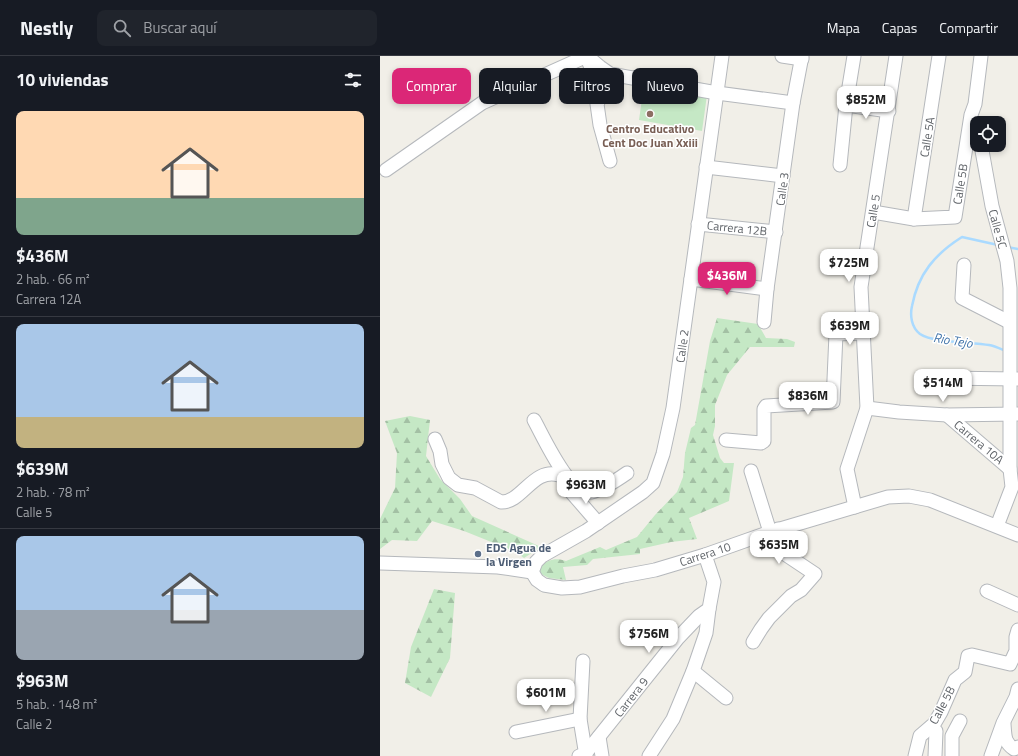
<!DOCTYPE html>
<html lang="es">
<meta charset="utf-8">
<style>
:root{--surface:#171b24;--page:#20242c;--text:#f1f3f6;--muted:#9ea1a6;--line:#363941;--accent:#db2777}
body{margin:0;font-family:"Titillium Web",sans-serif;background:var(--page);color:var(--text);height:100vh;display:flex;flex-direction:column;font-size:15px;white-space:nowrap}
*{box-sizing:border-box;margin:0}
p{font-size:13px;color:var(--muted)}
.icon{flex:none;width:22px;height:22px;fill:none;stroke:currentColor;stroke-width:2;stroke-linecap:round;stroke-linejoin:round}
.map{position:relative;flex:1;overflow:hidden}
.side{display:flex;flex-direction:column;background:var(--surface);width:380px}
.side>*{flex:none}
.hud{position:absolute;left:12px;top:12px;width:380px;height:36px;display:flex;gap:8px}
.fabs{position:absolute;left:590px;top:60px;display:grid;gap:8px}
.fabs a{display:grid;place-items:center;width:36px;height:36px;border-radius:8px;background:var(--surface);box-shadow:0 2px 6px #0003;font-size:20px}
.price{position:absolute;translate:-50% -34px;padding:0 9px;border-radius:8px;background:#fff;color:#222;font-size:13px;line-height:26px;filter:drop-shadow(0 1px 2px #0008)}
.price::after{content:'';position:absolute;left:50%;top:24px;width:12px;height:9px;margin-left:-6px;background:inherit;clip-path:polygon(0 0,100% 0,50% 100%)}
.price.selected{background:var(--accent);color:#fff}
ul{padding:0;list-style:none}
li{display:grid;align-content:center;gap:8px;height:212px;padding:0 16px}
li+li{border-top:1px solid var(--line)}
li span{display:grid;place-items:center;height:124px;border-radius:8px;color:#555}
li>.icon{margin-inline-start:auto}
span .icon{width:72px;height:72px;fill:#fffc;stroke-width:1}
li b{font-size:17px}
h2{display:flex;justify-content:space-between;align-items:center;height:48px;padding:0 16px;font-size:17px}
.chip{padding:0 14px;border-radius:8px;background:var(--surface);box-shadow:0 2px 6px #0003;font-size:14px;line-height:36px}
.chip.selected{background:var(--accent);color:#fff}
header{display:flex;align-items:center;gap:24px;box-sizing:border-box;height:56px;padding:0 20px;background:var(--surface);border-bottom:1px solid var(--line)}
header strong{font-size:19px}
nav{display:flex;gap:22px;margin-inline-start:auto;font-size:14px}
.search{width:280px;height:36px;background:var(--page);display:flex;align-items:center;gap:10px;box-sizing:border-box;padding:0 14px;border-radius:8px;color:var(--muted);font-size:15px}
main{display:flex;flex:1;min-height:0}
.map>svg:first-child{display:block}
</style>
<header>
<strong>Nestly</strong>
<div class="search"><svg class="icon" aria-label="search" viewBox="0 0 24 24"><circle cx="10" cy="10" r="6"/><path d="M15 15l6 6"/></svg>Buscar aquí</div>
<nav><a>Mapa</a><a>Capas</a><a>Compartir</a></nav>
</header>
<main>
<section class="side">
<h2>10 viviendas<svg class="icon" aria-label="filters" viewBox="0 0 24 24"><path d="M4 7h16M4 17h16"/><circle cx="9" cy="7" r="2"/><circle cx="15" cy="17" r="2"/></svg></h2>
<ul>
<li><span style="background:linear-gradient(#ffd9b3 70%,#7fa58c 0)"><svg class="icon" aria-label="home" viewBox="0 0 24 24"><path d="M3 11l9-7 9 7M6 9v11h12V9"/></svg></span><div><b>$436M</b><p>2 hab. · 66 m²</p><p>Carrera 12A</p></div></li>
<li><span style="background:linear-gradient(#a9c7e8 75%,#c2b280 0)"><svg class="icon" aria-label="home" viewBox="0 0 24 24"><path d="M3 11l9-7 9 7M6 9v11h12V9"/></svg></span><div><b>$639M</b><p>2 hab. · 78 m²</p><p>Calle 5</p></div></li>
<li><span style="background:linear-gradient(#a9c7e8 60%,#9aa5b1 0)"><svg class="icon" aria-label="home" viewBox="0 0 24 24"><path d="M3 11l9-7 9 7M6 9v11h12V9"/></svg></span><div><b>$963M</b><p>5 hab. · 148 m²</p><p>Calle 2</p></div></li>
</ul>
</section>
<div class="map">
<svg width="638" height="700" viewBox="0 0 638 700">
<defs>
<pattern id="forest-firs" width="22" height="20" patternUnits="userSpaceOnUse"><rect width="22" height="20" fill="#c5e8c5"/><path d="M5 1l3.5 6h-7zM16 11l3.5 6h-7z" fill="#a3c0a4"/></pattern>
</defs>
<rect width="100%" height="100%" fill="#f1efe8"/>
<!-- forest -->
<g fill="url(#forest-firs)">
<path d="M337 262 378 268 386 282 407 283 415 286 414 291H370L347 319 335 349V370L333 379 340 402 344 407H354L349 445 309 462 317 483 291 486 260 493V498L213 503 207 509 183 511 186 524 169 522 159 517 160 510C169 504 175 501 186 505L220 491 226 494 257 481 275 459 297 436 303 421 305 397 311 372 315 369 330 285Z"/>
<polygon points="30,360 50,364 46,400 60,423 80,443 92,460 161,491 144,502 136,496 84,475 52,465 37,485 12,484 0,493 0,463 15,432 17,397 5,365"/>
<polygon points="54,533 75,537 70,602 51,641 25,627 31,591"/>
</g>
<!-- pitch -->
<polygon fill="#c5e8c5" points="264,29 327,39 322,75 259,64"/>
<g fill="none" stroke-linecap="round" stroke-linejoin="round">
<!-- stream -->
<g stroke="#aadaff" stroke-width="2.5">
<path d="M618 189 582 181C555 198 538 218 532 250 530 259 531 271 540 278 553 287 592 286 609 289 615 290 621 293 626 295"/>
<polyline points="627,191 638,193"/>
</g>
<!-- minor casing -->
<g stroke="#b5b8bc" stroke-width="15">
<g id="minor">
<polyline points="207,0 220,11 230,18 337,37 413,47"/>
<polyline points="402,0 422,3"/>
<polyline points="207,2 222,38 217,48 220,69 230,105"/>
<polyline points="466,49 509,55"/>
<polyline points="601,89 612,150 627,205 630,232 630,413 632,431 617,470"/>
<polyline points="460,109 466,49 474,0"/>
<polyline points="326,111 403,120"/>
<polyline points="6,114 102,47 207,0"/>
<polyline points="493,156 534,163 575,161 591,59 595,48 601,0"/>
<polyline points="534,163 559,0"/>
<polyline points="318,168 396,176"/>
<polyline points="584,209 582,242 629,266"/>
<polyline points="311,223 387,233"/>
<polyline points="384,266 387,233 413,47 422,0"/>
<polyline points="561,322 638,323"/>
<polyline points="487,352 519,356 567,359 638,358"/>
<polyline points="567,359 630,413"/>
<path d="M154 364C163 380 190 441 211 436 222 434 237 424 247 417"/>
<path d="M55 383 60 395 62 408 69 422 78 429 95 432 121 446C142 447 153 411 179 419"/>
<polyline points="346,384 381,387 384,385 384,353 386,350 453,346 456,278 483,277"/>
<polyline points="371,415 390,476"/>
<polyline points="185,429 218,467"/>
<polyline points="475,451 467,413 487,352 481,231 516,0"/>
<polyline points="0,507 118,511 152,516"/>
<polyline points="152,516 156,506 162,500 206,475 263,436 273,427 283,398 293,352 342,0"/>
<polyline points="152,516 157,524 164,529 182,532 200,531 243,520 275,514 325,499 390,476 508,441 529,440 550,444 638,479"/>
<polyline points="607,535 638,549"/>
<polyline points="373,586 381,573 389,562 411,540 421,534 435,518 405,498 398,473"/>
<polyline points="203,605 200,663 206,700"/>
<polyline points="313,615 346,642"/>
<path d="M624 668C625 680 624 686 634 693L638 691"/>
<polyline points="551,671 556,675 555,700"/>
<polyline points="136,676 200,663"/>
<polyline points="219,681 222,700"/>
<polyline points="199,700 205,698 298,582 319,560 329,553 334,526 325,499"/>
<polyline points="269,700 293,663 313,615 326,577 329,553"/>
<polyline points="535,700 540,680 554,668 561,656 575,624 585,616 588,600 592,599 630,608 636,595 636,581 638,574"/>
<polyline points="572,700 572,680 580,665"/>
<polyline points="611,700 623,667 636,641 638,633"/>
</g>
</g>
<!-- minor -->
<use href="#minor" stroke="#fff" stroke-width="13"/>
</g>
<!-- markers -->
<circle fill="#8d6e63" stroke="#fff" stroke-width="1.5" cx="270" cy="58" r="4"/>
<circle fill="#5c6f8a" stroke="#fff" stroke-width="1.5" cx="98" cy="498" r="4"/>
<g text-anchor="middle" dominant-baseline="central" stroke-width="3" stroke-linejoin="round" paint-order="stroke">
<!-- education labels -->
<g font-size="12" font-weight="bold" fill="#785e54" stroke="#fff">
<text x="270" y="72">Centro Educativo<tspan x="270" dy="14">Cent Doc Juan Xxiii</tspan></text>
</g>
<!-- street labels -->
<g font-size="12" fill="#5f6368" stroke="#fff">
<text transform="translate(547 81) rotate(-81)">Calle 5A</text>
<text transform="translate(580 128) rotate(-81)">Calle 5B</text>
<text transform="translate(402 133) rotate(-82)">Calle 3</text>
<text transform="translate(493 155) rotate(-81)">Calle 5</text>
<text transform="translate(357 172) rotate(6)">Carrera 12B</text>
<text transform="translate(618 173) rotate(75)">Calle 5C</text>
<text transform="translate(302 290) rotate(-82)">Calle 2</text>
<text transform="translate(599 386) rotate(40)">Carrera 10A</text>
<text transform="translate(325 498) rotate(-18)">Carrera 10</text>
<text transform="translate(251 641) rotate(-52)">Carrera 9</text>
<text transform="translate(562 649) rotate(-62)">Calle 5B</text>
</g>
<!-- service labels -->
<g font-size="12" font-weight="bold" fill="#4e5e75" stroke="#fff" text-anchor="start">
<text x="106" y="491">EDS Agua de<tspan x="106" dy="14">la Virgen</tspan></text>
</g>
<!-- water labels -->
<g font-size="13" font-style="italic" fill="#4174aa" stroke="#fff">
<text transform="translate(573 284) rotate(9)">Rio Tejo</text>
</g>
</g>
</svg>
<div class="fabs">
<a><svg class="icon" aria-label="locate" viewBox="0 0 24 24"><circle cx="12" cy="12" r="6"/><path d="M12 2v4M12 18v4M2 12h4M18 12h4"/></svg></a>
</div>
<b class="price" style="left:486px;top:64px">$852M</b>
<b class="price" style="left:469px;top:227px">$725M</b>
<b class="price selected" style="left:347px;top:240px">$436M</b>
<b class="price" style="left:470px;top:290px">$639M</b>
<b class="price" style="left:563px;top:347px">$514M</b>
<b class="price" style="left:428px;top:360px">$836M</b>
<b class="price" style="left:206px;top:449px">$963M</b>
<b class="price" style="left:399px;top:509px">$635M</b>
<b class="price" style="left:269px;top:598px">$756M</b>
<b class="price" style="left:166px;top:657px">$601M</b>
<div class="hud">
<a class="chip selected">Comprar</a>
<a class="chip">Alquilar</a>
<a class="chip">Filtros</a>
<a class="chip">Nuevo</a>
</div>
</div>
</main>
